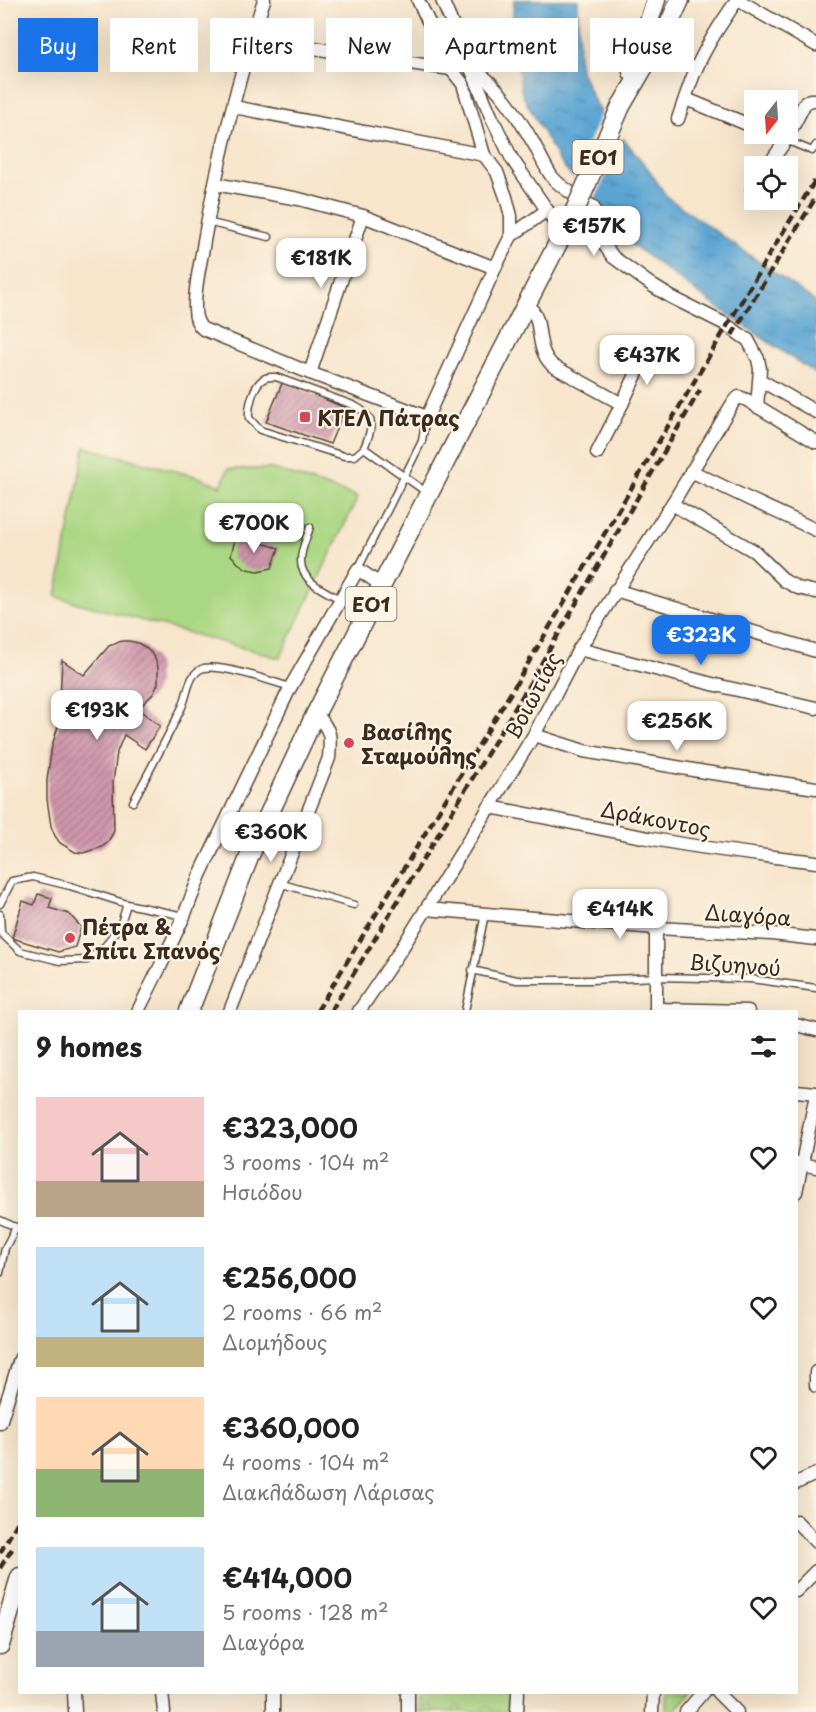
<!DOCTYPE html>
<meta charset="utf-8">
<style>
:root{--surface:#fff;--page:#f2f2f2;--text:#222;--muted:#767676;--accent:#1a73e8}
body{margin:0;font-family:"Playpen Sans",sans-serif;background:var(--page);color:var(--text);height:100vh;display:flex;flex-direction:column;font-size:22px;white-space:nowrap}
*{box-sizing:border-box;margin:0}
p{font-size:20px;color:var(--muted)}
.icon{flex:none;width:33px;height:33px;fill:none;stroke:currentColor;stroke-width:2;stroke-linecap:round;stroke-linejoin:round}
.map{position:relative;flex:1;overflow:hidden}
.panel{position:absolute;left:18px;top:1010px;width:780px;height:684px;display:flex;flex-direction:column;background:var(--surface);border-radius:0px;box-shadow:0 6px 24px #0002}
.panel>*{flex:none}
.banner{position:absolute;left:18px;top:18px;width:780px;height:54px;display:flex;gap:12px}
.needle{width:39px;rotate:197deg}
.controls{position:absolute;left:744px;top:90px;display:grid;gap:12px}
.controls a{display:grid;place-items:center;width:54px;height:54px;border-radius:0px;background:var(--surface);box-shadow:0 6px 24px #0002;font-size:30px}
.price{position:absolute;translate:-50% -51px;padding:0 14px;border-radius:12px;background:#fff;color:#222;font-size:20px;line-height:39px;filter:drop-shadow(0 2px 3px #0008)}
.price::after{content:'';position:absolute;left:50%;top:36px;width:18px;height:14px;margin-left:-9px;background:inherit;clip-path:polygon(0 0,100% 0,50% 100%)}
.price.on{background:var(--accent);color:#fff}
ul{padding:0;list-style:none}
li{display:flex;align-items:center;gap:18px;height:150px;padding:0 18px}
li span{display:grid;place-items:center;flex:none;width:168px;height:120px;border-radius:0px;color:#555}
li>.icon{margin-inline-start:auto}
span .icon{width:72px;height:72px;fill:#fffc;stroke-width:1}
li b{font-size:26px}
h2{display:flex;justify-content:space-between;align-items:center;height:72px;padding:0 18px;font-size:26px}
.pill{padding:0 21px;border-radius:0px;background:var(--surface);box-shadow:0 6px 24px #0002;font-size:21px;line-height:54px}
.pill.on{background:var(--accent);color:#fff}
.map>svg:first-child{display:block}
</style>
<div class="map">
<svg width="816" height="1712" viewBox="0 0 816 1712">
<defs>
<pattern id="park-crowns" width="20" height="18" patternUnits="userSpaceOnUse" patternTransform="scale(1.5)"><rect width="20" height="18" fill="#aad783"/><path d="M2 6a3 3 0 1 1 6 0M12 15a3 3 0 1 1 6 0" fill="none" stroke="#93b971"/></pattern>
<pattern id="water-ripples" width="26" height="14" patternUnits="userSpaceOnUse" patternTransform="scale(1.5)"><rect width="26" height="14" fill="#5ba5d3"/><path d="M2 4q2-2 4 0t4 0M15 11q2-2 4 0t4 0" fill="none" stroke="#4c87ab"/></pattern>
<pattern id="building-hatch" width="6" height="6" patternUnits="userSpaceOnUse" patternTransform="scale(1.5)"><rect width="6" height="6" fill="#cf96ac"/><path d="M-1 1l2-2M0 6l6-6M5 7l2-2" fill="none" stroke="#a97b8b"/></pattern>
</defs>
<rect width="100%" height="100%" fill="#fcf5e5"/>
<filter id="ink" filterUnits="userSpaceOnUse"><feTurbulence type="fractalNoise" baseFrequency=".0167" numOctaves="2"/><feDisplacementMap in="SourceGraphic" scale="12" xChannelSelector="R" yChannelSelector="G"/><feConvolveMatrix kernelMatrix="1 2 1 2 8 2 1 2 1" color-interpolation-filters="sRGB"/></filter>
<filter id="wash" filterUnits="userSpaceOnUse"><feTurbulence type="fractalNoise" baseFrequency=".008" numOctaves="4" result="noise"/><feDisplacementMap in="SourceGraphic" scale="24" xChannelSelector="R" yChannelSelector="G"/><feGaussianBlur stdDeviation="1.35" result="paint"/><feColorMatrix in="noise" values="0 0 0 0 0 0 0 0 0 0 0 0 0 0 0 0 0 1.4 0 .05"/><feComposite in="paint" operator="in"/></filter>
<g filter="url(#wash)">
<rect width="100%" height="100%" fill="#f7e5cc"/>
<!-- park -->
<g fill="url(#park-crowns)" stroke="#728050" stroke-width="1.5">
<rect x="419" y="1692" width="88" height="20"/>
<polygon points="666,1692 691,1692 673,1712 666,1712"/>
</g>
<!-- garden -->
<polygon fill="#aad783" stroke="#728050" stroke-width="1.5" points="85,447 198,477 221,486 228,469 273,469 358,497 280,658 56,597"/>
<!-- water -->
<polygon fill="url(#water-ripples)" stroke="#4b6878" stroke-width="1.5" points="514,0 578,0 579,66 596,105 649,170 667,197 816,302 816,374 714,305 623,238 559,161 522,94 512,27"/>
<!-- pier -->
<polygon fill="#f7e5cc" points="603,109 624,135 592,206 571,181"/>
<g id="blocks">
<!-- building -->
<g fill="url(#building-hatch)">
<polygon points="283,381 345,408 330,444 266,422"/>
<polygon points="236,536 279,548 272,568 258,571 247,569 238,563 231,555"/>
<polygon points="122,641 129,641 138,643 145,647 154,656 158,667 158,684 153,694 138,709 160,726 145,749 124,735 117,752 113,783 114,831 108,842 102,847 83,853 75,852 60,843 55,836 51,826 47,799 47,780 52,746 63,710 67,704 60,700 62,660 84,675 109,646"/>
<polygon points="38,894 52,898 49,908 69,914 81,927 75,947 58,952 12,938 23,901 34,905"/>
</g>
</g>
</g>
<g filter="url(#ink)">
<use href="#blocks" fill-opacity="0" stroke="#574638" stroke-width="1.5"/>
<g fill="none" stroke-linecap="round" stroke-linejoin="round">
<!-- lane casing -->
<g stroke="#574638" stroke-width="9">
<g id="lane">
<polyline points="786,140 812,151 816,145"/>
<polyline points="207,222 269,237"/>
<path d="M364 448 355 456H344L260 430 249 418C248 407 253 387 262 380 266 376 271 377 276 377L353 405C377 417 373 426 364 448L426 492"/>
<path d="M310 527C307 537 301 549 301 560 300 581 325 591 340 599"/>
<polyline points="358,569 422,441 426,417"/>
<path d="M133 802C149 771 167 739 182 707 188 695 188 672 204 668 222 664 271 681 290 687"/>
<polyline points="279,883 354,905"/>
<polyline points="0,904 12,881 33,877 70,886 127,904 184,916"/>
<polyline points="0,914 1,933 20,951 60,961 87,960 105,946 121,923 127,904"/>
<polyline points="472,970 517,980 591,980 656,977 751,979 816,988"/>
<polyline points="465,1011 485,914"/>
<polyline points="0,1220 20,1229"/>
<polyline points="0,1273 5,1248 16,1227"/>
</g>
</g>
<!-- street casing -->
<g stroke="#574638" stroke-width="15">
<g id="street">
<path d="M264 0C238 78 218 160 204 241 201 263 194 287 195 309 195 318 197 324 203 329L310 373 427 417 495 268 511 236 547 210 563 234"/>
<polyline points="418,0 451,69 463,84 484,155 497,172 506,197 511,216 511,236"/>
<polyline points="442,0 491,116 512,159 547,210"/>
<polyline points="738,0 816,45"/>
<polyline points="252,37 348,54 451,69"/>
<path d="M470 66C499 85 517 115 534 144 540 155 545 167 552 177 563 190 580 198 593 207L603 243 613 257 653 286 671 297 725 324 748 340 758 359 760 369 757 407"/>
<polyline points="686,99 754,127"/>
<polyline points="234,107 484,155"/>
<path d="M678 119C684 102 689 85 696 69 707 44 722 22 737 0"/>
<polyline points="770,134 786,140"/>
<polyline points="768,166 786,140 805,103 810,100 816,100"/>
<polyline points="215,184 299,199 363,216 495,268"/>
<polyline points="752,189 754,186"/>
<path d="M528 303C531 308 535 314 537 320 541 338 539 353 553 366L622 404 597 453"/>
<polyline points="310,373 363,216"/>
<polyline points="760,380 816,412"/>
<polyline points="622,404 645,356"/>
<polyline points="691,471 749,499 816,530"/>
<polyline points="672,504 754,551 785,581 798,588 816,592"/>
<polyline points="615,590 816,651"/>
<polyline points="579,649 716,685 816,708"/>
<polyline points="534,735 584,751 705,772 816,788"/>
<path d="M489 807C542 816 595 828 648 838 703 849 760 855 816 862"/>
<polyline points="426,909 656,928 772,934 816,939"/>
<polyline points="656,1009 748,1011"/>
<polyline points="138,1011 160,967 184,916 200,875 290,688 358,569 381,585"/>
<path d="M230 1011 329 758C331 734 331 732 316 713"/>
<polyline points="359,1011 402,948 534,735 579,649 672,504 734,401 739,397 747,400 816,442"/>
<polyline points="656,1011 656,928"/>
<polyline points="796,1025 816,1030"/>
<polyline points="796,1091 816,1093"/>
<polyline points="796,1163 816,1167"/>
<polyline points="796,1192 816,1095"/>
<polyline points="816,1372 816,1386"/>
<polyline points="0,1423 20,1359"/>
<polyline points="796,1483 816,1474"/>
<polyline points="796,1521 816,1542"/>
<polyline points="796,1591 816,1571"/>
<polyline points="74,1692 75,1712"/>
<polyline points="162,1692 164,1712"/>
<polyline points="717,1692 737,1712"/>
<polyline points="273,1712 273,1692"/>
<polyline points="408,1712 408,1692"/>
<polyline points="517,1712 518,1692"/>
<polyline points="652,1712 653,1692"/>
<polyline points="686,1712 703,1692"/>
</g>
</g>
<!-- primary casing -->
<g stroke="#574638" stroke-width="21">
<g id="primary">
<polyline points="632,72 656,0"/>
<polyline points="621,106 669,24 680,0"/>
<polyline points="189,1011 250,855 316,713 576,208"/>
<polyline points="0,1645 20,1577"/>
</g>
</g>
<!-- lane -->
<use href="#lane" stroke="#fff" stroke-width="6"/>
<!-- street -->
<use href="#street" stroke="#fff" stroke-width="12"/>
<!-- primary -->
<use href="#primary" stroke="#fff" stroke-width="18"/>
<!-- rail -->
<g stroke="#3b2a1e" stroke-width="4.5" stroke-dasharray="9 4.5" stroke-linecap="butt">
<polyline points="732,335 816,197"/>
<polyline points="317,1011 513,689 770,253 816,179"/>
<polyline points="331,1011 523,695 700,390"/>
<polyline points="0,1553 20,1518"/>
<polyline points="0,1568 14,1546"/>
</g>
<!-- primary-bridge casing -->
<g stroke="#574638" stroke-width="21" stroke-linecap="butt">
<polyline id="primary-bridge" points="576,208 621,106"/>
</g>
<!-- primary-bridge -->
<use href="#primary-bridge" stroke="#fff" stroke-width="18"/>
</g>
</g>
<!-- markers -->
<g fill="#d1495b" stroke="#fcf5e5" stroke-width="2">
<rect x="299" y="411" width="12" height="12" rx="3"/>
<circle cx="349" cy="743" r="6"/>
<circle cx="70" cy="938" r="6"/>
</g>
<g text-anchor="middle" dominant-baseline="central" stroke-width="4.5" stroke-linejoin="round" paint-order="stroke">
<!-- shield labels -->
<g fill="#fcf5e5" stroke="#75675a" stroke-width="1.5">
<rect x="572.5" y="140" width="51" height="34" rx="4.5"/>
<rect x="345.5" y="587" width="51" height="34" rx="4.5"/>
</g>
<g font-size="20" font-weight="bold" fill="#3b2a1e">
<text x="598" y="157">ΕΟ1</text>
<text x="371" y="604">ΕΟ1</text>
</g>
<!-- poi labels -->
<g font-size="21" font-weight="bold" fill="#3b2a1e" stroke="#fcf5e5" text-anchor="start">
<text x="317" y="417">ΚΤΕΛ Πάτρας</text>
<text x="361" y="731">Βασίλης<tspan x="361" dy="24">Σταμούλης</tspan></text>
<text x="82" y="926">Πέτρα &amp;<tspan x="82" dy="24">Σπίτι Σπανός</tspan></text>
</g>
<!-- street labels -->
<g font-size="21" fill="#3b2a1e" stroke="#fcf5e5">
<text transform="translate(532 695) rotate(-62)">Βοιωτίας</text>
<text transform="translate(656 818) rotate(11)">Δράκοντος</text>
<text transform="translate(748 914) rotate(4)">Διαγόρα</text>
<text transform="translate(735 964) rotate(4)">Βιζυηνού</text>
</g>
</g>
</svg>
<div class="controls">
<a><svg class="needle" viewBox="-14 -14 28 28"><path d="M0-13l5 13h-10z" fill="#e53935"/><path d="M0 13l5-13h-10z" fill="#767676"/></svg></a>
<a><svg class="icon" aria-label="locate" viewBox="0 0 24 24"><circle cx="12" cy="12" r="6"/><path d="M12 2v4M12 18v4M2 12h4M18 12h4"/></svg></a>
</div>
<b class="price" style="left:594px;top:257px">€157K</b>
<b class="price" style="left:321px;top:289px">€181K</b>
<b class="price" style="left:647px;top:386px">€437K</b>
<b class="price" style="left:254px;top:554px">€700K</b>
<b class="price on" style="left:701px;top:666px">€323K</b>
<b class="price" style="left:97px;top:741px">€193K</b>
<b class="price" style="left:677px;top:752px">€256K</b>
<b class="price" style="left:271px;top:863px">€360K</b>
<b class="price" style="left:620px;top:940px">€414K</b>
<div class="banner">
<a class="pill on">Buy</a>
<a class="pill">Rent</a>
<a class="pill">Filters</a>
<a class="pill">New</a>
<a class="pill">Apartment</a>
<a class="pill">House</a>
</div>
<section class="panel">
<h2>9 homes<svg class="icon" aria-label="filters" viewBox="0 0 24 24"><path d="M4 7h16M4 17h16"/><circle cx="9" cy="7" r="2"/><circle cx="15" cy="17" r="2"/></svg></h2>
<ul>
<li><span style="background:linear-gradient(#f6c9c9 70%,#b9a48a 0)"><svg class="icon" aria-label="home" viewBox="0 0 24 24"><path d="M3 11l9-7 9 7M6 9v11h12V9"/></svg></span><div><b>€323,000</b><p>3 rooms · 104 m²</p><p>Ησιόδου</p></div><svg class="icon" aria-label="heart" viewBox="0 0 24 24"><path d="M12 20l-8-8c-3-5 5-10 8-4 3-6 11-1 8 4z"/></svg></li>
<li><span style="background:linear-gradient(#bfe0f5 75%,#c2b280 0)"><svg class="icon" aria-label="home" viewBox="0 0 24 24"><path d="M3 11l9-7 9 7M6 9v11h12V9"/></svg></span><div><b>€256,000</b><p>2 rooms · 66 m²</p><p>Διομήδους</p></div><svg class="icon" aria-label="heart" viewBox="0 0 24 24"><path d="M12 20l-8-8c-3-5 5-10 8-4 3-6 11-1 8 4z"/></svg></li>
<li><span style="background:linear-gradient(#ffd9b3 60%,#8fb573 0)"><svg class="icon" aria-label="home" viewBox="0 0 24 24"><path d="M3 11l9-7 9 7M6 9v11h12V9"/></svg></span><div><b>€360,000</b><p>4 rooms · 104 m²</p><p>Διακλάδωση Λάρισας</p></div><svg class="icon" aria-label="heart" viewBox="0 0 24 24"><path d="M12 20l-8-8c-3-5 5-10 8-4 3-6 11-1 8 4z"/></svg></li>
<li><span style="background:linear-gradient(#bfe0f5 70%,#9aa5b1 0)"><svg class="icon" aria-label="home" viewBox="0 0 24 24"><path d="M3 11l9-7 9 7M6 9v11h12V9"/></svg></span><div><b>€414,000</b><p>5 rooms · 128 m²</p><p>Διαγόρα</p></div><svg class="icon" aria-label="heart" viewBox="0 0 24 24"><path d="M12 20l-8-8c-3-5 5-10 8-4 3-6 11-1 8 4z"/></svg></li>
</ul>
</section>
</div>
